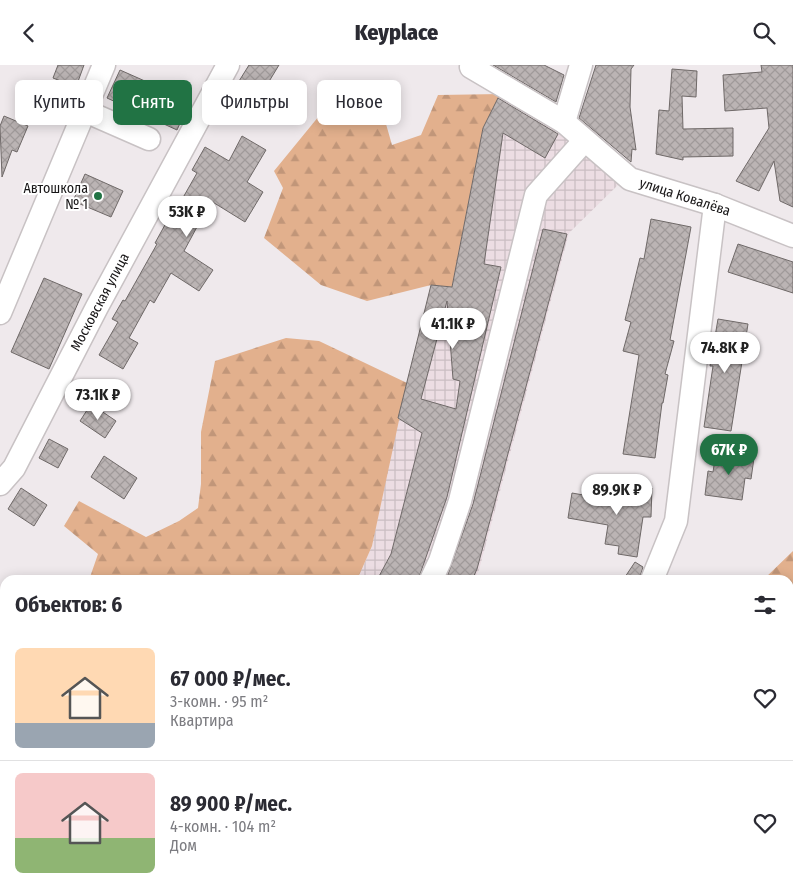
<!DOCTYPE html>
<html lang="ru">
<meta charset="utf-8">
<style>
:root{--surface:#fff;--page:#f7f7f7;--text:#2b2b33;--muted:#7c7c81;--line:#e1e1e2;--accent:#217344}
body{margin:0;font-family:"Fira Sans Condensed",sans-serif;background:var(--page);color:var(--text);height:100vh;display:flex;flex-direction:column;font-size:19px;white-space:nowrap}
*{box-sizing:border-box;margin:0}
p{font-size:16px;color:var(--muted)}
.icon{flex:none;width:28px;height:28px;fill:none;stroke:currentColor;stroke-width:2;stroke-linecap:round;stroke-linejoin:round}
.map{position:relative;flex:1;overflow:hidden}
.panel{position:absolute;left:0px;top:510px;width:794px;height:321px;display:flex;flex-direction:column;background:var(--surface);border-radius:15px 15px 0 0;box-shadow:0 2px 12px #0003}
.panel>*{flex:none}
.top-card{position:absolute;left:15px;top:15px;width:500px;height:45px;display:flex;gap:10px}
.price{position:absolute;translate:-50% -42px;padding:0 11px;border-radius:18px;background:#fff;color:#222;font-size:16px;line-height:32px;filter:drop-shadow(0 1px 2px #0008)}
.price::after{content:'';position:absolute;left:50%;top:30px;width:15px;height:11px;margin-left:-8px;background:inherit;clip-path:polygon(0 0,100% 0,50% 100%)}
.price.selected{background:var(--accent);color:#fff}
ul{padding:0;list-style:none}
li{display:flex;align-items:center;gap:15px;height:125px;padding:0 15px}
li+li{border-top:1px solid var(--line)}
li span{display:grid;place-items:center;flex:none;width:140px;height:100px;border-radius:8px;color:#555}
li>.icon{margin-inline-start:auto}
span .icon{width:60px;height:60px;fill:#fffc;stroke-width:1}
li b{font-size:21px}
h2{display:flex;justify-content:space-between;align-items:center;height:60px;padding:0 15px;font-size:21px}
.chip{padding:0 18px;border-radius:8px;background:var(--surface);box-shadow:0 2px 12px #0003;font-size:18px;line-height:45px}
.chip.selected{background:var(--accent);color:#fff}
header{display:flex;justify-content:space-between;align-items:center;height:65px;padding:0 15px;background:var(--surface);font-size:22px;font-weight:800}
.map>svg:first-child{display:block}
</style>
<header><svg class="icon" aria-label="back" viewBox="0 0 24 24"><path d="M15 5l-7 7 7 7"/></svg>Keyplace<svg class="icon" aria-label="search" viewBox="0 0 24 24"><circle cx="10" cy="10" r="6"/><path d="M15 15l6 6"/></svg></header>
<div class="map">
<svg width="793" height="831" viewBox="0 0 793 831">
<defs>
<pattern id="industrial-grid" width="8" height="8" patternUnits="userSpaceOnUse" patternTransform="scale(1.25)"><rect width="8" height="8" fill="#ecdde3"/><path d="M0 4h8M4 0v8" fill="none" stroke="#cabdc2"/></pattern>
<pattern id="forest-firs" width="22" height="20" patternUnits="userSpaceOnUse" patternTransform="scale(1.25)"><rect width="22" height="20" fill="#e2b08d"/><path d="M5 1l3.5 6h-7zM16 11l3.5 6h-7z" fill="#c19679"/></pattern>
<pattern id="building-cross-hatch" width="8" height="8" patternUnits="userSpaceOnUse" patternTransform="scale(1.25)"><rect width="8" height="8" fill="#bbb4b4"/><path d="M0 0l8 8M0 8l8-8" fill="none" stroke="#a09a9a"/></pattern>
</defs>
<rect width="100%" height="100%" fill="#efe9ec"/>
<!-- industrial -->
<polygon fill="url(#industrial-grid)" points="501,29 560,66 619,119 569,168 479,505 474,515 357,515 372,481 398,353 431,220 452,222 483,63"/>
<!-- forest -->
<g fill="url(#forest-firs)">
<polygon points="337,29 382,45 392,80 421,70 438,30 501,29 483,63 452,222 431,220 367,236 321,220 264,173 283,123 274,106"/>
<polygon points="286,273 319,276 407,318 372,481 357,515 89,515 98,489 64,461 79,436 146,472 179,456 198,443 201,419 201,367 215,296"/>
<polygon points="793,486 793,716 789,721 789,515 763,515"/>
<polygon points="0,696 5,696 5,826 125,826 119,831 0,831"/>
<polygon points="219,826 346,826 347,831 207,831"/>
</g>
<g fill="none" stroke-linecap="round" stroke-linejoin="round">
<!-- stream -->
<g stroke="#9d9bea" stroke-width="5.5">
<polyline points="789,610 793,608"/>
<polyline points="308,831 319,826"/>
</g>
</g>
<!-- building -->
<g fill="url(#building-cross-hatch)" stroke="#6f6968" fill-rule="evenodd">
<polygon points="58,0 84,0 76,22 53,13"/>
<polygon points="249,0 279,0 245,56 223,42"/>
<polygon points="493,0 544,0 564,10 556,37"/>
<polygon points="596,0 634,0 631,4 630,42 636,85 632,84 631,97 579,53"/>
<polygon points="761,0 793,0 793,142 780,136 774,96 759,126 736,116 769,63 767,43 725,46 723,10 762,7"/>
<polygon points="672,4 697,6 696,32 682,31 683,64 733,63 733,91 683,92 683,95 656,89 659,45 669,46"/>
<polygon points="120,5 190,36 177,65 107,33"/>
<path d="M498 33 558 69 545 93 503 68 484 199 501 202 447 432 418 515H377L391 489 422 368 398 353 431 220 452 222 483 63ZM447 236 453 314 460 316 456 344 421 334Z"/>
<polygon points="4,51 28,61 17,87 12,85 2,112 0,61"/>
<polygon points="242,71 266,85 247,117 263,127 245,157 211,136 184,186 213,205 199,226 171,208 154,238 150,235 129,273 138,278 123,304 99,290 118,257 112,254 123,235 125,236 157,179 155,178 166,158 168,159 197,108 192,105 205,82 229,96"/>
<polygon points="85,109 123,126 111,152 73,136"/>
<polygon points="651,154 691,162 670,275 674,276 665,309 668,310 663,338 662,338 655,393 623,389 639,290 623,286 631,257 625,255 640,193 644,194"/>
<polygon points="543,164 567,169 477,504 472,515 446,515 473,439"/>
<polygon points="738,179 793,197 793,228 728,207"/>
<polygon points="44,213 82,229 49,304 11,287"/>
<polygon points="718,254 748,259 731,366 704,362 713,301 710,301"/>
<polygon points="91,339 116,356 105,373 80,356"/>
<polygon points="49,374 68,384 58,403 39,393"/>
<polygon points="716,388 754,393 751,414 745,413 742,435 705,430 708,406 713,407"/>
<polygon points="104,391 137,413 124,434 91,412"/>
<polygon points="618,422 652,423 651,452 643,452 637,492 618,489 619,481 605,479 608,460 568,453 572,428 617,436"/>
<polygon points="21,423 47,440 34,461 8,444"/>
<polygon points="635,497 643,502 639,515 623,515"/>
</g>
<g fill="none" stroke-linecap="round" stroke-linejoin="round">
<!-- minor casing -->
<g stroke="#c8c2c4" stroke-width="25">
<g id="minor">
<polyline points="471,2 564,57 630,114 715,140 793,171"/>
<polyline points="85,46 149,74"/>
<polyline points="564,57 581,0"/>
<polyline points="0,248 104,0"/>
<polyline points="0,419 14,403 97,242 228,0"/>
<polyline points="431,515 440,496 460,436 536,130 584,76"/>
<polyline points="652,515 676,456 715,140"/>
<polyline points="0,589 5,592"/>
</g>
</g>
<!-- minor -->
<use href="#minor" stroke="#fff" stroke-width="22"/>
</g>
<!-- markers -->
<circle fill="#217344" stroke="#fff" stroke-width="2" cx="98" cy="131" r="5"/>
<g text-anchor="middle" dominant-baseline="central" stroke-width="4" stroke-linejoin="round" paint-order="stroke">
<!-- poi labels -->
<g font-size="14" fill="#171516" stroke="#fff" text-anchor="end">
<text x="88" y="123">Автошкола<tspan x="88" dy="16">№ 1</tspan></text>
</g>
<!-- street labels -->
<g font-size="14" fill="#171516" stroke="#fff">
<text transform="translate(685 132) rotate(18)">улица Ковалёва</text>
<text transform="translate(100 237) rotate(-62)">Московская улица</text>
</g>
</g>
</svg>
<b class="price" style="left:187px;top:173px">53K ₽</b>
<b class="price" style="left:453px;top:285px">41.1K ₽</b>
<b class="price" style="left:725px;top:309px">74.8K ₽</b>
<b class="price" style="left:98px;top:356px">73.1K ₽</b>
<b class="price selected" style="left:729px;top:411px">67K ₽</b>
<b class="price" style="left:617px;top:451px">89.9K ₽</b>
<div class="top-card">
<a class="chip">Купить</a>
<a class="chip selected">Снять</a>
<a class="chip">Фильтры</a>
<a class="chip">Новое</a>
</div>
<section class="panel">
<h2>Объектов: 6<svg class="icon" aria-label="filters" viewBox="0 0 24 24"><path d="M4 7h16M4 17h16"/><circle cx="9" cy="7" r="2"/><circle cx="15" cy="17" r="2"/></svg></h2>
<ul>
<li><span style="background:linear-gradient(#ffd9b3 75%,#9aa5b1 0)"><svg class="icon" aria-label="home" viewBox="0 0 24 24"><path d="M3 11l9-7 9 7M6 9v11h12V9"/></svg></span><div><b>67 000 ₽/мес.</b><p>3-комн. · 95 m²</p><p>Квартира</p></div><svg class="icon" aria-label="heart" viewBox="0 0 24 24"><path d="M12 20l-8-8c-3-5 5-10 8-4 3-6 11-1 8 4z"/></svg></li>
<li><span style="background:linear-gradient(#f6c9c9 65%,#8fb573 0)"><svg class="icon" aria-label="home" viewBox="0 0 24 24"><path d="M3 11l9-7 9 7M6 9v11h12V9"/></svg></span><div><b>89 900 ₽/мес.</b><p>4-комн. · 104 m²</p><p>Дом</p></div><svg class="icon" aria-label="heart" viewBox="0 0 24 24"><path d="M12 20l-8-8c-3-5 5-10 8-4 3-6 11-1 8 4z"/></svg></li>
</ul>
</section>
</div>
